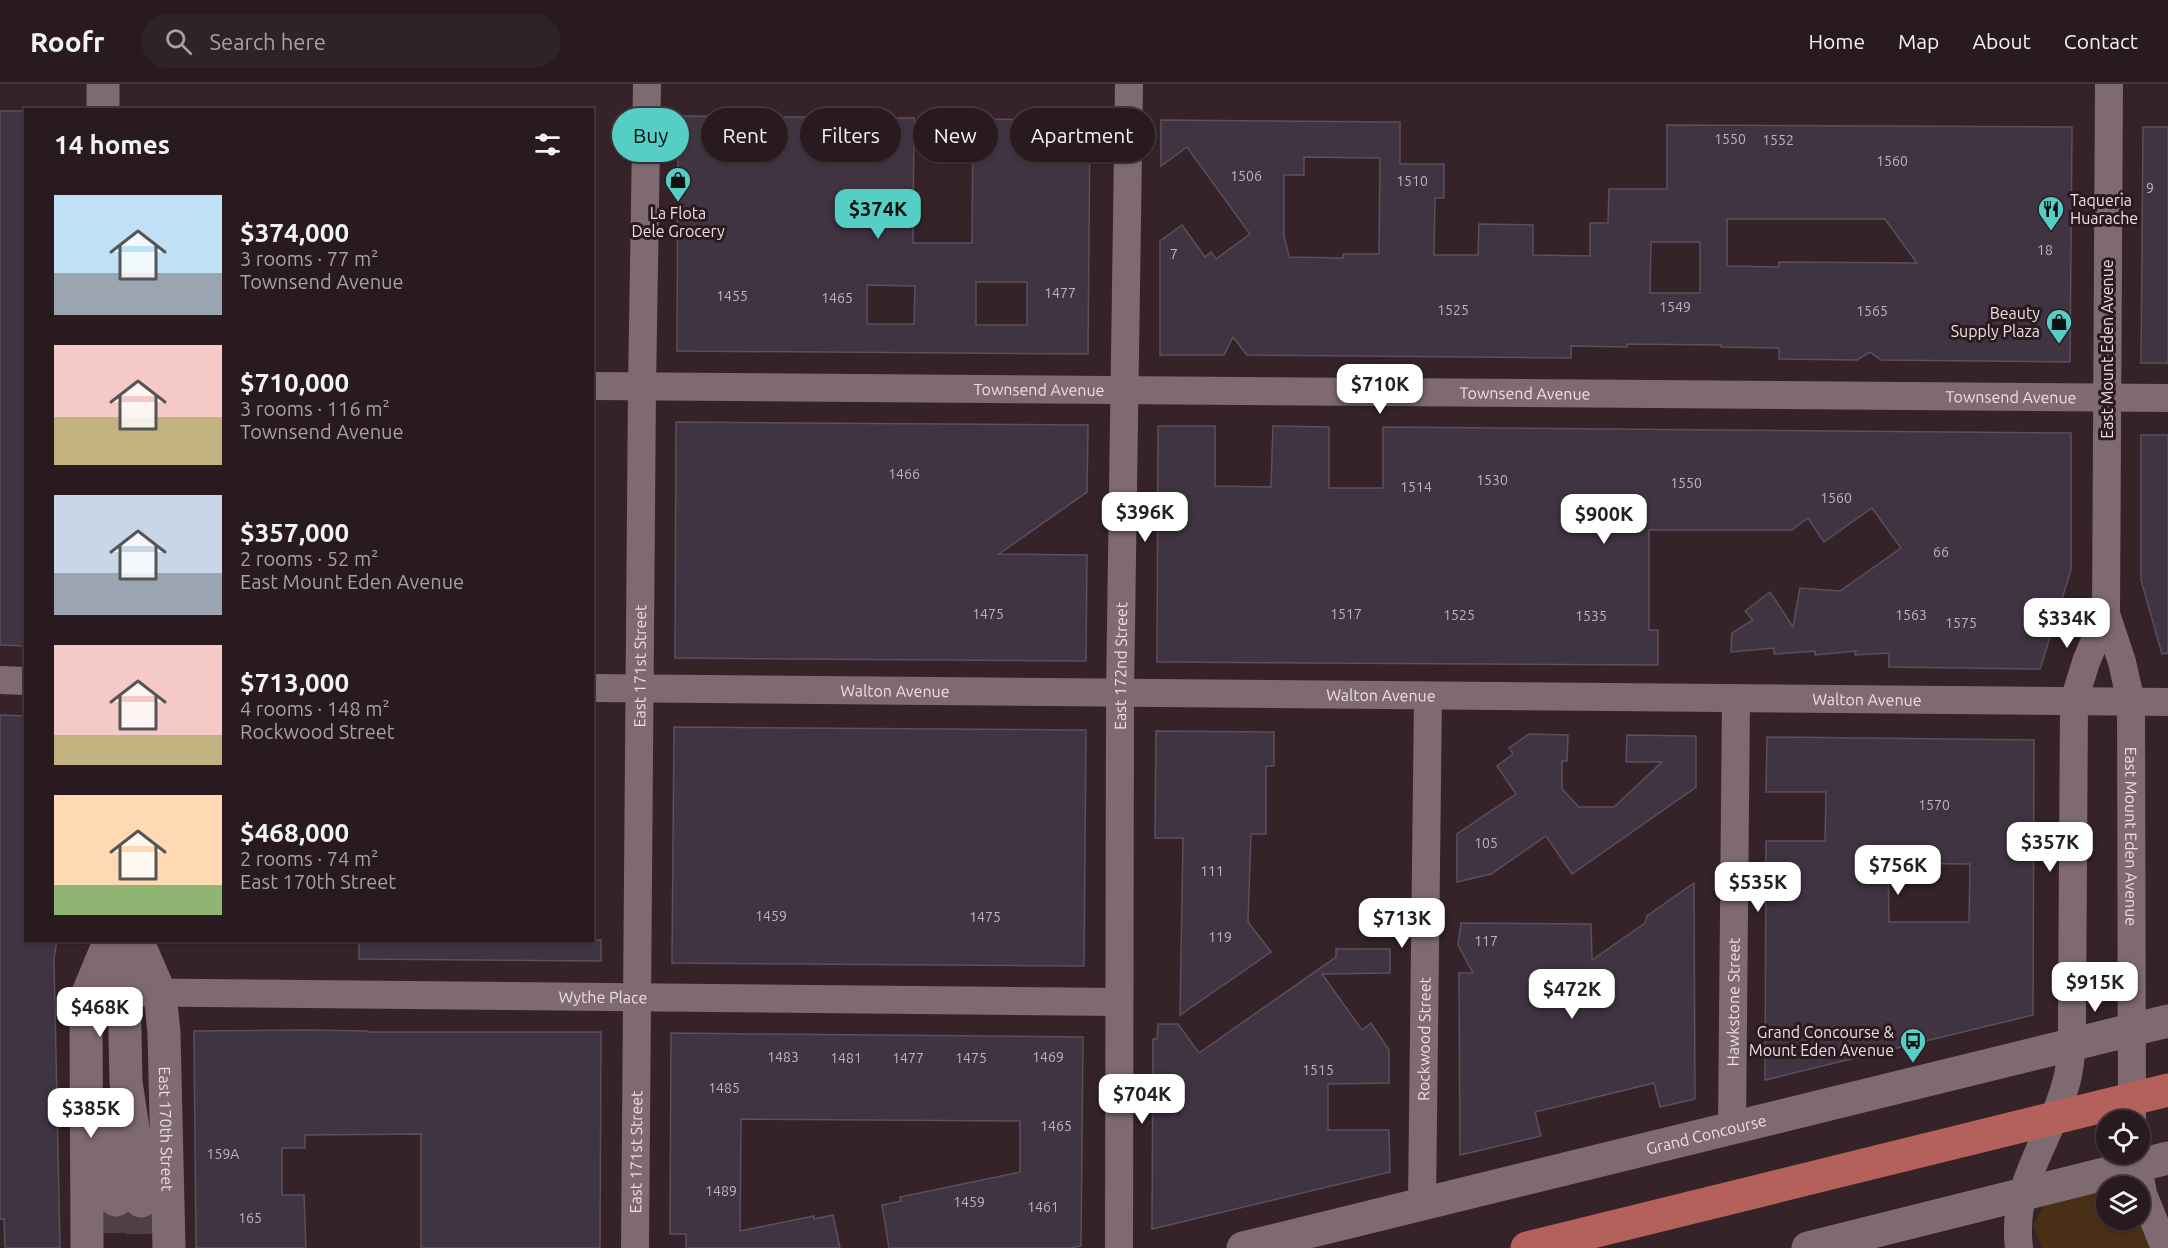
<!DOCTYPE html>
<meta charset="utf-8">
<style>
:root{--surface:#281a1f;--page:#302328;--text:#f1f3f6;--muted:#a5a1a4;--line:#44383d;--accent:#55cec5}
body{margin:0;font-family:Ubuntu,sans-serif;background:var(--page);color:var(--text);height:100vh;display:flex;flex-direction:column;font-size:22px;white-space:nowrap}
*{box-sizing:border-box;margin:0}
p{font-size:20px;color:var(--muted)}
.icon{flex:none;width:33px;height:33px;fill:none;stroke:currentColor;stroke-width:2;stroke-linecap:round;stroke-linejoin:round}
.map{position:relative;flex:1;overflow:hidden}
.drawer{position:absolute;left:24px;top:24px;width:570px;height:834px;display:flex;flex-direction:column;background:var(--surface);border-radius:0px;box-shadow:0 2px 4px #0004,0 0 0 2px var(--line)}
.drawer>*{flex:none}
.top-card{position:absolute;left:612px;top:24px;width:570px;height:54px;display:flex;gap:12px}
.fabs{position:absolute;left:2096px;top:1026px;display:grid;gap:12px}
.fabs a{display:grid;place-items:center;width:54px;height:54px;border-radius:50%;background:var(--surface);box-shadow:0 2px 4px #0004,0 0 0 2px var(--line);font-size:30px}
.price{position:absolute;translate:-50% -51px;padding:0 14px;border-radius:12px;background:#fff;color:#222;font-size:20px;line-height:39px;filter:drop-shadow(0 2px 3px #0008)}
.price::after{content:'';position:absolute;left:50%;top:36px;width:18px;height:14px;margin-left:-9px;background:inherit;clip-path:polygon(0 0,100% 0,50% 100%)}
.price.selected{background:var(--accent);color:#111}
ul{padding:0;list-style:none}
li{display:flex;align-items:center;gap:18px;height:150px;padding:0 30px}
li span{display:grid;place-items:center;flex:none;width:168px;height:120px;border-radius:0px;color:#555}
li>.icon{margin-inline-start:auto}
span .icon{width:72px;height:72px;fill:#fffc;stroke-width:1}
li b{font-size:26px}
h2{display:flex;justify-content:space-between;align-items:center;height:72px;padding:0 30px;font-size:26px}
.pill{padding:0 21px;border-radius:27px;background:var(--surface);box-shadow:0 2px 4px #0004,0 0 0 2px var(--line);font-size:21px;line-height:54px}
.pill.selected{background:var(--accent);color:#111}
header{display:flex;align-items:center;gap:36px;box-sizing:border-box;height:84px;padding:0 30px;background:var(--surface);border-bottom:2px solid var(--line)}
header strong{font-size:28px}
nav{display:flex;gap:33px;margin-inline-start:auto;font-size:21px}
.search{width:420px;height:54px;background:var(--page);display:flex;align-items:center;gap:15px;box-sizing:border-box;padding:0 21px;border-radius:33px;color:var(--muted);font-size:22px}
.map>svg:first-child{display:block}
</style>
<header>
<strong>Roofr</strong>
<div class="search"><svg class="icon" aria-label="search" viewBox="0 0 24 24"><circle cx="10" cy="10" r="6"/><path d="M15 15l6 6"/></svg>Search here</div>
<nav><a>Home</a><a>Map</a><a>About</a><a>Contact</a></nav>
</header>
<div class="map">
<svg width="2168" height="1164" viewBox="0 0 2168 1164">
<rect width="100%" height="100%" fill="#352329"/>
<!-- green -->
<polygon fill="#492f15" points="2125,1094 2128,1102 2106,1102 2106,1136 2139,1136 2150,1164 2042,1164 2033,1142 2048,1113"/>
<!-- building -->
<g fill="#403442" stroke="#5c4f5d" stroke-width="1.5" fill-rule="evenodd">
<polygon points="0,27 26,27 26,562 0,561"/>
<path d="M678 32 914 34 913 159H972L973 35 1090 36 1088 270 677 267ZM976 198H1027V241H976ZM867 201 915 202 914 240H867Z"/>
<path d="M1161 36 1400 38V80H1444V114H1435L1434 171H1478L1479 140 1533 141V171L1590 172V139H1608L1609 105H1667V41L2072 43 2070 278 1881 276 1870 268 1857 276 1779 275V264L1721 263V261L1627 260V263L1571 262V274L1247 271 1233 253 1224 271H1160V157L1182 141 1205 173 1211 168 1216 175 1250 150 1187 63 1161 82ZM1304 73 1380 74 1379 170H1343V174L1289 173 1284 152V91H1304ZM1727 135H1885L1917 179 1779 178V183L1727 182ZM1651 158H1700V209H1650Z"/>
<polygon points="2143,43 2168,43 2168,279 2141,279"/>
<polygon points="676,338 1088,341 1087,408 999,470 1087,471 1086,577 675,574"/>
<polygon points="1158,342 1215,342 1215,402 1271,403 1273,342 1329,343 1329,404 1383,404 1383,343 2071,349 2071,486 2040,585 1889,583 1889,569 1855,571 1856,567 1815,571 1815,567 1774,570 1774,564 1731,568 1732,549 1753,536 1745,527 1770,508 1793,543 1800,504 1840,507 1901,464 1872,424 1824,458 1808,434 1792,446 1649,446 1649,546 1658,546 1658,581 1157,578"/>
<polygon points="2141,351 2168,351 2168,569 2162,570 2141,496"/>
<polygon points="0,631 26,632 26,856 57,856 54,875 60,1164 5,1164 4,1135 0,1135"/>
<polygon points="674,643 1086,646 1084,882 672,879"/>
<polygon points="1156,647 1274,648 1274,682 1266,682 1266,750 1251,750 1248,838 1271,868 1180,931 1183,754 1155,754"/>
<polygon points="1529,650 1568,651 1567,677 1562,677 1562,705 1579,723 1614,723 1662,678 1626,678 1627,651 1696,652 1696,703 1572,790 1546,752 1491,790 1457,798 1457,750 1516,710 1497,682 1513,670 1509,664"/>
<path d="M1767 653 2034 656 2033 931 1765 996 1766 757H1825L1826 708H1766ZM1888 779 1970 780 1969 838H1889Z"/>
<polygon points="1694,799 1695,1015 1660,1023 1654,999 1535,1028 1541,1052 1460,1071 1459,889 1473,889 1458,861 1461,839 1591,840 1592,876 1645,839 1647,832"/>
<polygon points="359,856 601,856 601,877 359,875"/>
<polygon points="1336,865 1390,865 1390,889 1322,890 1362,946 1371,939 1389,966 1389,999 1328,1000 1328,1046 1389,1046 1390,1088 1152,1145 1153,955 1157,955 1158,940 1178,940 1199,969 1336,873"/>
<polygon points="305,946 368,947 368,948 601,948 600,1164 421,1164 421,1050 305,1051 305,1064 282,1064 282,1111 304,1111 306,1164 196,1164 194,947"/>
<polygon points="671,949 1083,953 1081,1162 1071,1164 889,1164 882,1121 901,1117 900,1113 1020,1088 1020,1037 741,1035 740,1147 814,1132 814,1135 833,1131 840,1164 686,1164 686,1150 670,1150"/>
</g>
<g fill="none" stroke-linecap="round" stroke-linejoin="round">
<!-- secondary-tunnel -->
<g stroke="#503f45" stroke-width="33" stroke-dasharray="33 16" stroke-linecap="butt">
<polyline points="116,1116 117,1164"/>
<polyline points="141,1117 142,1164"/>
</g>
<!-- street -->
<g stroke="#806a72" stroke-width="28">
<path id="s1" d="M2109 0 2106 530 2122 578 2131 618 2132 1036"/>
<path id="s2" d="M592 302 2168 314"/>
<polyline points="0,596 26,597"/>
<path id="s3" d="M592 604 2168 618"/>
<path id="s4" d="M101 908 1119 918"/>
<path id="s5" d="M1732 1044 1736 614"/>
<polyline points="2136,1070 2143,1110 2165,1164"/>
<path id="s6" d="M1422 1119 1428 612"/>
<path id="s7" d="M635 1164 642 302 647 0"/>
<path id="s8" d="M1119 1164 1120 609 1129 0"/>
<path d="M2019 1164C2011 1103 2047 1062 2064 1006 2072 982 2072 958 2072 933L2074 617 2086 578 2106 530"/>
</g>
<!-- secondary -->
<g stroke="#806a72" stroke-width="33">
<polyline points="103,0 103,26"/>
<polyline points="123,856 126,998 139,1084 141,1117"/>
<path id="s9" d="M137 856 160 909 164 949 169 1164"/>
<polyline points="116,1116 114,1080 120,1032"/>
<polyline points="87,1164 86,933 88,909 110,856"/>
<path id="s10" d="M1243 1164 2168 937"/>
<polyline points="1808,1164 2168,1074"/>
</g>
<!-- primary -->
<polyline stroke="#b5615b" stroke-width="33" points="1527,1164 2168,1006"/>
</g>
<!-- icons -->
<defs>
<g id="shop-pin" transform="scale(1.35)"><path d="M0 17L-7.5 6A9.5 9.5 0 1 1 7.5 6Z" fill="#55cec5" stroke="#2b1a20"/><path d="M-5-2.5h2.3a2.7 3.5 0 0 1 5.4 0H5L5.5 6h-11ZM-1.5-2.5h3a1.5 2.3 0 0 0-3 0Z" fill="#111"/></g>
<g id="restaurant-pin" transform="scale(1.35)"><path d="M0 17L-7.5 6A9.5 9.5 0 1 1 7.5 6Z" fill="#55cec5" stroke="#2b1a20"/><path d="M-5-6h1v4h1v-4h1v4h1v-4h1v5L-1.5 .5V6h-2V.5L-5-1ZM5-6V6H3V1.5H1.5Q1.5-4 5-6Z" fill="#111"/></g>
<g id="bus-pin" transform="scale(1.35)"><path d="M0 17L-7.5 6A9.5 9.5 0 1 1 7.5 6Z" fill="#55cec5" stroke="#2b1a20"/><path d="M-5-6H5V4H4V6H2V4H-2V6H-4V4H-5ZM-3.5-4V0h7V-4ZM-3.5 1.2v1.5H-2V1.2ZM2 1.2v1.5H3.5V1.2Z" fill="#111"/></g>
</defs>
<g fill-rule="evenodd">
<use href="#shop-pin" x="678" y="96"/>
<use href="#restaurant-pin" x="2051" y="125"/>
<use href="#shop-pin" x="2059" y="238"/>
<use href="#bus-pin" x="1913" y="957"/>
</g>
<g text-anchor="middle" dominant-baseline="central" stroke-width="6" stroke-linejoin="round" paint-order="stroke">
<!-- number labels -->
<g font-size="14" fill="#c0b4bb">
<text x="1730" y="55">1550</text>
<text x="1778" y="56">1552</text>
<text x="1892" y="77">1560</text>
<text x="1246" y="92">1506</text>
<text x="1412" y="97">1510</text>
<text x="2150" y="104">9</text>
<text x="2045" y="166">18</text>
<text x="1174" y="170">7</text>
<text x="1060" y="209">1477</text>
<text x="732" y="212">1455</text>
<text x="837" y="214">1465</text>
<text x="1675" y="223">1549</text>
<text x="1453" y="226">1525</text>
<text x="1872" y="227">1565</text>
<text x="904" y="390">1466</text>
<text x="1492" y="396">1530</text>
<text x="1686" y="399">1550</text>
<text x="1416" y="403">1514</text>
<text x="1836" y="414">1560</text>
<text x="1941" y="468">66</text>
<text x="988" y="530">1475</text>
<text x="1346" y="530">1517</text>
<text x="1459" y="531">1525</text>
<text x="1911" y="531">1563</text>
<text x="1591" y="532">1535</text>
<text x="1961" y="539">1575</text>
<text x="1934" y="721">1570</text>
<text x="1486" y="759">105</text>
<text x="1212" y="787">111</text>
<text x="771" y="832">1459</text>
<text x="985" y="833">1475</text>
<text x="1220" y="853">119</text>
<text x="1486" y="857">117</text>
<text x="783" y="973">1483</text>
<text x="1048" y="973">1469</text>
<text x="846" y="974">1481</text>
<text x="908" y="974">1477</text>
<text x="971" y="974">1475</text>
<text x="1318" y="986">1515</text>
<text x="724" y="1004">1485</text>
<text x="1056" y="1042">1465</text>
<text x="223" y="1070">159A</text>
<text x="721" y="1107">1489</text>
<text x="969" y="1118">1459</text>
<text x="1043" y="1123">1461</text>
<text x="250" y="1134">165</text>
</g>
<!-- poi labels -->
<g font-size="16" fill="#ebdfe3" stroke="#2b1a20" text-anchor="end">
<text x="2070" y="116" text-anchor="start">Taqueria<tspan x="2070" dy="18">Huarache</tspan></text>
<text x="678" y="129" text-anchor="middle">La Flota<tspan x="678" dy="18">Dele Grocery</tspan></text>
<text x="2040" y="229">Beauty<tspan x="2040" dy="18">Supply Plaza</tspan></text>
<text x="1894" y="948">Grand Concourse &amp;<tspan x="1894" dy="18">Mount Eden Avenue</tspan></text>
</g>
<!-- street labels -->
<g font-size="16" fill="#ebdfe3" stroke="#2b1a20">
<text transform="translate(2107 265) rotate(-90)">East Mount Eden Avenue</text>
<text stroke="none"><textPath href="#s2" startOffset="447">Townsend Avenue</textPath></text>
<text stroke="none"><textPath href="#s2" startOffset="933">Townsend Avenue</textPath></text>
<text stroke="none"><textPath href="#s2" startOffset="1419">Townsend Avenue</textPath></text>
<text stroke="none"><textPath href="#s7" startOffset="582">East 171st Street</textPath></text>
<text stroke="none"><textPath href="#s8" startOffset="582">East 172nd Street</textPath></text>
<text stroke="none"><textPath href="#s3" startOffset="303">Walton Avenue</textPath></text>
<text stroke="none"><textPath href="#s3" startOffset="789">Walton Avenue</textPath></text>
<text stroke="none"><textPath href="#s3" startOffset="1275">Walton Avenue</textPath></text>
<text stroke="none"><textPath href="#s1" startOffset="756">East Mount Eden Avenue</textPath></text>
<text stroke="none"><textPath href="#s4" startOffset="502">Wythe Place</textPath></text>
<text stroke="none"><textPath href="#s5" startOffset="126">Hawkstone Street</textPath></text>
<text stroke="none"><textPath href="#s6" startOffset="164">Rockwood Street</textPath></text>
<text stroke="none"><textPath href="#s9" startOffset="194">East 170th Street</textPath></text>
<text stroke="none"><textPath href="#s10" startOffset="477">Grand Concourse</textPath></text>
<text stroke="none"><textPath href="#s7" startOffset="96">East 171st Street</textPath></text>
</g>
</g>
</svg>
<div class="fabs">
<a><svg class="icon" aria-label="locate" viewBox="0 0 24 24"><circle cx="12" cy="12" r="6"/><path d="M12 2v4M12 18v4M2 12h4M18 12h4"/></svg></a>
<a><svg class="icon" aria-label="layers" viewBox="0 0 24 24"><path d="M12 4l9 5-9 5-9-5zM3 14l9 5 9-5"/></svg></a>
</div>
<b class="price selected" style="left:878px;top:156px">$374K</b>
<b class="price" style="left:1380px;top:331px">$710K</b>
<b class="price" style="left:1145px;top:459px">$396K</b>
<b class="price" style="left:1604px;top:461px">$900K</b>
<b class="price" style="left:2067px;top:565px">$334K</b>
<b class="price" style="left:2050px;top:789px">$357K</b>
<b class="price" style="left:1898px;top:812px">$756K</b>
<b class="price" style="left:1758px;top:829px">$535K</b>
<b class="price" style="left:1402px;top:865px">$713K</b>
<b class="price" style="left:2095px;top:929px">$915K</b>
<b class="price" style="left:1572px;top:936px">$472K</b>
<b class="price" style="left:100px;top:954px">$468K</b>
<b class="price" style="left:1142px;top:1041px">$704K</b>
<b class="price" style="left:91px;top:1055px">$385K</b>
<div class="top-card">
<a class="pill selected">Buy</a>
<a class="pill">Rent</a>
<a class="pill">Filters</a>
<a class="pill">New</a>
<a class="pill">Apartment</a>
</div>
<section class="drawer">
<h2>14 homes<svg class="icon" aria-label="filters" viewBox="0 0 24 24"><path d="M4 7h16M4 17h16"/><circle cx="9" cy="7" r="2"/><circle cx="15" cy="17" r="2"/></svg></h2>
<ul>
<li><span style="background:linear-gradient(#bfe0f5 65%,#9aa5b1 0)"><svg class="icon" aria-label="home" viewBox="0 0 24 24"><path d="M3 11l9-7 9 7M6 9v11h12V9"/></svg></span><div><b>$374,000</b><p>3 rooms · 77 m²</p><p>Townsend Avenue</p></div></li>
<li><span style="background:linear-gradient(#f6c9c9 60%,#c2b280 0)"><svg class="icon" aria-label="home" viewBox="0 0 24 24"><path d="M3 11l9-7 9 7M6 9v11h12V9"/></svg></span><div><b>$710,000</b><p>3 rooms · 116 m²</p><p>Townsend Avenue</p></div></li>
<li><span style="background:linear-gradient(#c9d6e8 65%,#9aa5b1 0)"><svg class="icon" aria-label="home" viewBox="0 0 24 24"><path d="M3 11l9-7 9 7M6 9v11h12V9"/></svg></span><div><b>$357,000</b><p>2 rooms · 52 m²</p><p>East Mount Eden Avenue</p></div></li>
<li><span style="background:linear-gradient(#f6c9c9 75%,#c2b280 0)"><svg class="icon" aria-label="home" viewBox="0 0 24 24"><path d="M3 11l9-7 9 7M6 9v11h12V9"/></svg></span><div><b>$713,000</b><p>4 rooms · 148 m²</p><p>Rockwood Street</p></div></li>
<li><span style="background:linear-gradient(#ffd9b3 75%,#8fb573 0)"><svg class="icon" aria-label="home" viewBox="0 0 24 24"><path d="M3 11l9-7 9 7M6 9v11h12V9"/></svg></span><div><b>$468,000</b><p>2 rooms · 74 m²</p><p>East 170th Street</p></div></li>
</ul>
</section>
</div>
